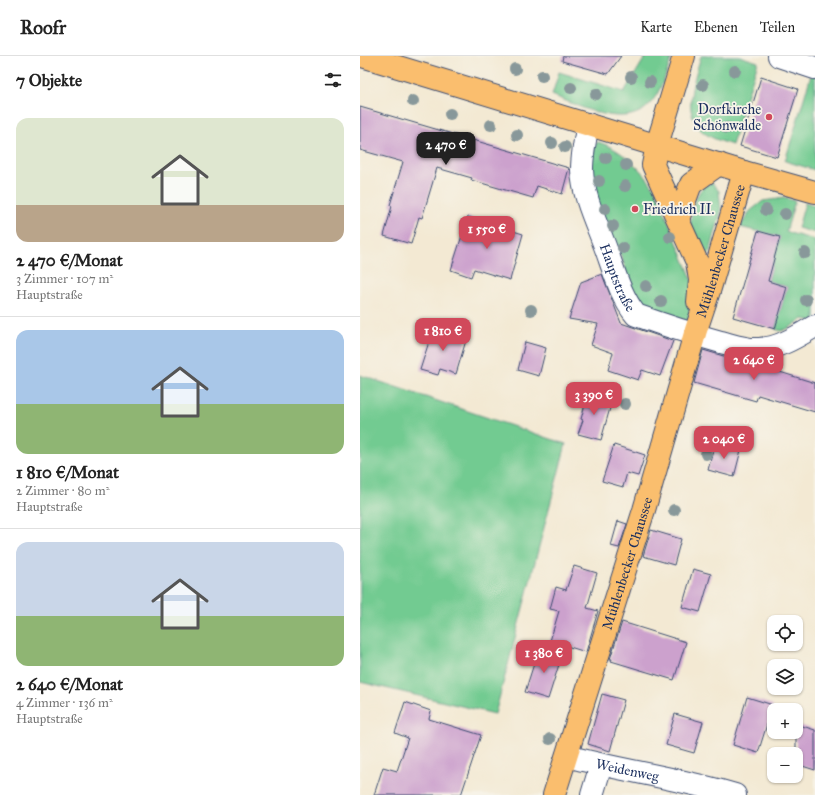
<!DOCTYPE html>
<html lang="de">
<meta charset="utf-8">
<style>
:root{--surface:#fff;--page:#f2f2f2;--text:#222;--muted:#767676;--line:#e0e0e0;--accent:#d1495b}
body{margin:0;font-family:"IM FELL Great Primer",serif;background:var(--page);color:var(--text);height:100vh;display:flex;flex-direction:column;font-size:15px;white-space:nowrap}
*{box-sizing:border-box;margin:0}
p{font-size:13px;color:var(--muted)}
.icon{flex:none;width:22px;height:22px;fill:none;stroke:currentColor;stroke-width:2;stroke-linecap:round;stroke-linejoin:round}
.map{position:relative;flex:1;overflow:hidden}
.drawer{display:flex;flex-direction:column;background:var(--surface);width:360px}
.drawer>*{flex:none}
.buttons{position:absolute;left:407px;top:559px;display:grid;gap:8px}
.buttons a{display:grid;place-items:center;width:36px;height:36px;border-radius:8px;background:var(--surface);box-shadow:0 1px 3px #0004;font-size:20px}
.price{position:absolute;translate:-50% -34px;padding:0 9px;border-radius:8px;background:var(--accent);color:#fff;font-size:13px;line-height:26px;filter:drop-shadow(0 1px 2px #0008)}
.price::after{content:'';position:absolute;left:50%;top:24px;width:12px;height:9px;margin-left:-6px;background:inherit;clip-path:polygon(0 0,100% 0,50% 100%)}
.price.current{background:#222;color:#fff}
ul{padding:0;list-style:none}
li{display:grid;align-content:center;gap:8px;height:212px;padding:0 16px}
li+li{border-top:1px solid var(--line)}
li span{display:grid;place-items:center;height:124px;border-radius:12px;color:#555}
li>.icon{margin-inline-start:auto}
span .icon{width:72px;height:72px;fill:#fffc;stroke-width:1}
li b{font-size:17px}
h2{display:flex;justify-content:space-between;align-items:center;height:48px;padding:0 16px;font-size:17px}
header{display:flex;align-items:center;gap:24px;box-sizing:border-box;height:56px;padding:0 20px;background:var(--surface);border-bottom:1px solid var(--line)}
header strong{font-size:19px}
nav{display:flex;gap:22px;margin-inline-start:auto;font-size:14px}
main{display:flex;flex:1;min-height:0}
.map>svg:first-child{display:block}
</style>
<header>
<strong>Roofr</strong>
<nav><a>Karte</a><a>Ebenen</a><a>Teilen</a></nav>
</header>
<main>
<section class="drawer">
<h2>7 Objekte<svg class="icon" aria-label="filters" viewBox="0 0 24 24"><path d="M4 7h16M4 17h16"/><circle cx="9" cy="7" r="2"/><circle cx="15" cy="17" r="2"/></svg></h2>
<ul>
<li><span style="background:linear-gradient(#dfe7d0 70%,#b9a48a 0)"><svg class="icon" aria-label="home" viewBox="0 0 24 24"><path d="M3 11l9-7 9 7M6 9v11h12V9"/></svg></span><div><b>2 470 €/Monat</b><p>3 Zimmer · 107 m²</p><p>Hauptstraße</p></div></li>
<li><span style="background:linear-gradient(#a9c7e8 60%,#8fb573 0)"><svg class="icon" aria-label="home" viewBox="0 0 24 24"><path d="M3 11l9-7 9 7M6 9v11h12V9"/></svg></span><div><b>1 810 €/Monat</b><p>2 Zimmer · 80 m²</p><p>Hauptstraße</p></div></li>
<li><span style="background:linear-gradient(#c9d6e8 60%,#8fb573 0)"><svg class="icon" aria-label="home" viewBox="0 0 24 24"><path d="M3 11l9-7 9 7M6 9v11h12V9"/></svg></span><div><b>2 640 €/Monat</b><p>4 Zimmer · 136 m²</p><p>Hauptstraße</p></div></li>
</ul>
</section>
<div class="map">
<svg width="455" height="739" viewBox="0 0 455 739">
<rect width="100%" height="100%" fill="#f7f3e8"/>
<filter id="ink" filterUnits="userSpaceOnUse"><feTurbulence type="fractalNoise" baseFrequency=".025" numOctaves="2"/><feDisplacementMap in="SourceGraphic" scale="8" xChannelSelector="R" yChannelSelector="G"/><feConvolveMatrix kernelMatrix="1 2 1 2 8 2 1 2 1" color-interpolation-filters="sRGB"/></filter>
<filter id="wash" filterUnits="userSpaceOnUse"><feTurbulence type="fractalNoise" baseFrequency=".012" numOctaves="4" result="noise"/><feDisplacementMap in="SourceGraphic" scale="16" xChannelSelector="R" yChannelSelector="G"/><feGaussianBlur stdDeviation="0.9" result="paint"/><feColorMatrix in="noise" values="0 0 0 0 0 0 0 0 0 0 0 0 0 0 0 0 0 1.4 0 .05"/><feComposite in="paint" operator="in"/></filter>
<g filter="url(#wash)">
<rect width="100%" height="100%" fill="#f3e9d3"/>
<!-- green -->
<g fill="#72cb91" stroke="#467d78">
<path d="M286 0H312C307 16 302 34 290 48 266 75 219 50 192 39L199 16 264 36Z"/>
<path d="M341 0H379L398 6 372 89C364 86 356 84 349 80 318 63 334 25 341 0Z"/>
<polygon points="451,19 455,20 455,114 425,105"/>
<path d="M238 86C262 93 281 113 295 133L334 228 328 265 277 254 262 221 265 211 260 197 252 199 228 135 230 93Z"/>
<path d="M352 127 359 135 361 155 350 196 346 199 341 198C338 191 332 183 331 175 329 164 335 135 346 129 348 128 350 128 352 127Z"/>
<polygon points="424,142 435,145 426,176 455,184 455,263 452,265 443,263 429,272 421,275 415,273 427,231 408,225 420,181 380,171 390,155 403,145"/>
<polygon points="445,147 455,150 455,177 438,172"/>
<polygon points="0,319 206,388 135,658 0,626"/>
</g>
<g id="blocks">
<!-- building -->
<g fill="#cca1cd">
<polygon points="203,0 261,0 248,18 202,5"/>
<polygon points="401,21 438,33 417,101 380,90"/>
<polygon points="0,51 209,112 202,138 177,130 173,142 111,124 112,122 77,112 62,162 59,161 51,188 24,180 32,150 30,149 43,106 0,94"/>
<polygon points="108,161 163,178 150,224 114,213 111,221 91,214"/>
<polygon points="398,175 420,181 408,225 427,231 415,273 373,261"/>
<polygon points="242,218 261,267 313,285 300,320 282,314 278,324 248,314 253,297 231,289 238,268 209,263 221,226"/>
<polygon points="74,270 107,281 96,318 80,313 78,319 60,314"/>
<polygon points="165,286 186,292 179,320 158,314"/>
<polygon points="343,294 404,312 404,313 407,311 407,312 455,327 455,356 398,339 396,345 334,327"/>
<polygon points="229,334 246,339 243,349 250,352 241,384 218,378 223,364 221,363"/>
<polygon points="355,387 381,394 374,421 348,414"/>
<polygon points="254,389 285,399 278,420 267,417 263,431 242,425"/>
<polygon points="258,465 267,468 259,492 251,490"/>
<polygon points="291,474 321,483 314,509 283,500"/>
<polygon points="214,510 237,517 227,552 238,555 226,596 190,585 199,555 190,553 196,531 206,534"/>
<polygon points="333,513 351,518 340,556 322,551"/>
<polygon points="262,566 326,586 314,624 251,605 252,603 250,603"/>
<polygon points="179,592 202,599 188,643 165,636"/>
<polygon points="242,638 264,644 250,695 228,688"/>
<polygon points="387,641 413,649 398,697 373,689"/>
<polygon points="45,646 71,655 69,663 121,679 101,739 14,739 23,711 37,715 48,682 35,677"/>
<polygon points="315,658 343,666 334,697 306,689"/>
<polygon points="436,668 455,674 455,714 436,708"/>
</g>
</g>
</g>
<g filter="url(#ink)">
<use href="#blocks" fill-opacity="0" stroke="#3b4b70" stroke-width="1"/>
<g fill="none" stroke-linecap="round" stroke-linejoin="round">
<!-- minor casing -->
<g stroke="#3b4b70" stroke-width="24">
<g id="minor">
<polyline points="419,0 455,12"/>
<path id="s1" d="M228 68C225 83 222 98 222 114 223 141 237 168 246 193 254 215 261 241 276 259 304 269 332 278 361 286 373 289 386 294 399 293 420 292 438 280 455 270"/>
<path id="s2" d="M207 700C262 715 320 722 375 739"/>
<polyline points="232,739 241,709"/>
</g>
</g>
<!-- major casing -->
<g stroke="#3b4b70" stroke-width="24">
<g id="major">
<polyline points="2,0 384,116 455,136"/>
<polyline points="324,0 297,89 293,109 337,206 340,224 338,246"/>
<polyline points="318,163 331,128 359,108"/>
<path id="s3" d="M194 739 284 454 336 274 350 232 384 116"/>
</g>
</g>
<!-- minor -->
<use href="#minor" stroke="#fff" stroke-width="22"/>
<!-- major -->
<use href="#major" stroke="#fabe6e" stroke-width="22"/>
</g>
<!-- trees -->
<g fill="#88989a">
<circle cx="155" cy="13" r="6"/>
<circle cx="375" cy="15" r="6"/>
<circle cx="182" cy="20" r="6"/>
<circle cx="271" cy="21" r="6"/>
<circle cx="290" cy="26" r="6"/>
<circle cx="343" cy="29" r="6"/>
<circle cx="211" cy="32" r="6"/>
<circle cx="236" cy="38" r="6"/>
<circle cx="53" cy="45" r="6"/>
<circle cx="90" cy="58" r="6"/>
<circle cx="131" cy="69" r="6"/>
<circle cx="367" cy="72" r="6"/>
<circle cx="157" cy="79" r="6"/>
<circle cx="192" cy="87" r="6"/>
<circle cx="205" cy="91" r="6"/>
<circle cx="246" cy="102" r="6"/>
<circle cx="266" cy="109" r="6"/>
<circle cx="239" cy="125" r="6"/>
<circle cx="265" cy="130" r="6"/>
<circle cx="245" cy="153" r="6"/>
<circle cx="406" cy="154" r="6"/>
<circle cx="425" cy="158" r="6"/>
<circle cx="253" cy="170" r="6"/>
<circle cx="310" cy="181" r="6"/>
<circle cx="263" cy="192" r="6"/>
<circle cx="445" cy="197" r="6"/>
<circle cx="286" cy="230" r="6"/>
<circle cx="446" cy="244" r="6"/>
<circle cx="301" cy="245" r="6"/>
<circle cx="171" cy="254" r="6"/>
<circle cx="265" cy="348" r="6"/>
<circle cx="346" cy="398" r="6"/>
<circle cx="314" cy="454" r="6"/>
<circle cx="190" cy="683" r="6"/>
</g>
</g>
<!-- markers -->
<g fill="#d1495b" stroke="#f7f3e8" stroke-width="1.5">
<circle cx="409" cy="61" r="4"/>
<circle cx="275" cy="153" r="4"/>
</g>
<g text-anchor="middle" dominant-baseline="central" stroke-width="3.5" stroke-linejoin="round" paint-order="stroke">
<!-- poi labels -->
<g font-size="14" fill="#1b2f5e" stroke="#f7f3e8" text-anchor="end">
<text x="401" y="53">Dorfkirche<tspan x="401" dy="16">Schönwalde</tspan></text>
<text x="283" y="153" text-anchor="start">Friedrich II.</text>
</g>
<!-- street labels -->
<g font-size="14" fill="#1b2f5e" stroke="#f7f3e8">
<text stroke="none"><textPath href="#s3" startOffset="569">Mühlenbecker Chaussee</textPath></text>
<text stroke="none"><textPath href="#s1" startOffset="160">Hauptstraße</textPath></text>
<text stroke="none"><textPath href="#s3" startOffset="243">Mühlenbecker Chaussee</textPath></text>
<text stroke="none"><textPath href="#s2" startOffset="62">Weidenweg</textPath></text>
</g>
</g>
</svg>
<div class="buttons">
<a><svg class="icon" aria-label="locate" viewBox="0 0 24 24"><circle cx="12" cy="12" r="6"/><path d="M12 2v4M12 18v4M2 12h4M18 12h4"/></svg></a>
<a><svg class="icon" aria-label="layers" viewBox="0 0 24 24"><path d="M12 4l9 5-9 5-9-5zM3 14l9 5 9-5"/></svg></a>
<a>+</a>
<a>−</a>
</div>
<b class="price current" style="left:86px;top:110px">2 470 €</b>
<b class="price" style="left:127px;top:194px">1 550 €</b>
<b class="price" style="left:83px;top:296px">1 810 €</b>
<b class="price" style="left:394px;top:325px">2 640 €</b>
<b class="price" style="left:234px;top:360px">3 390 €</b>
<b class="price" style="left:364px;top:404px">2 040 €</b>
<b class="price" style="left:184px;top:618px">1 380 €</b>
</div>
</main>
